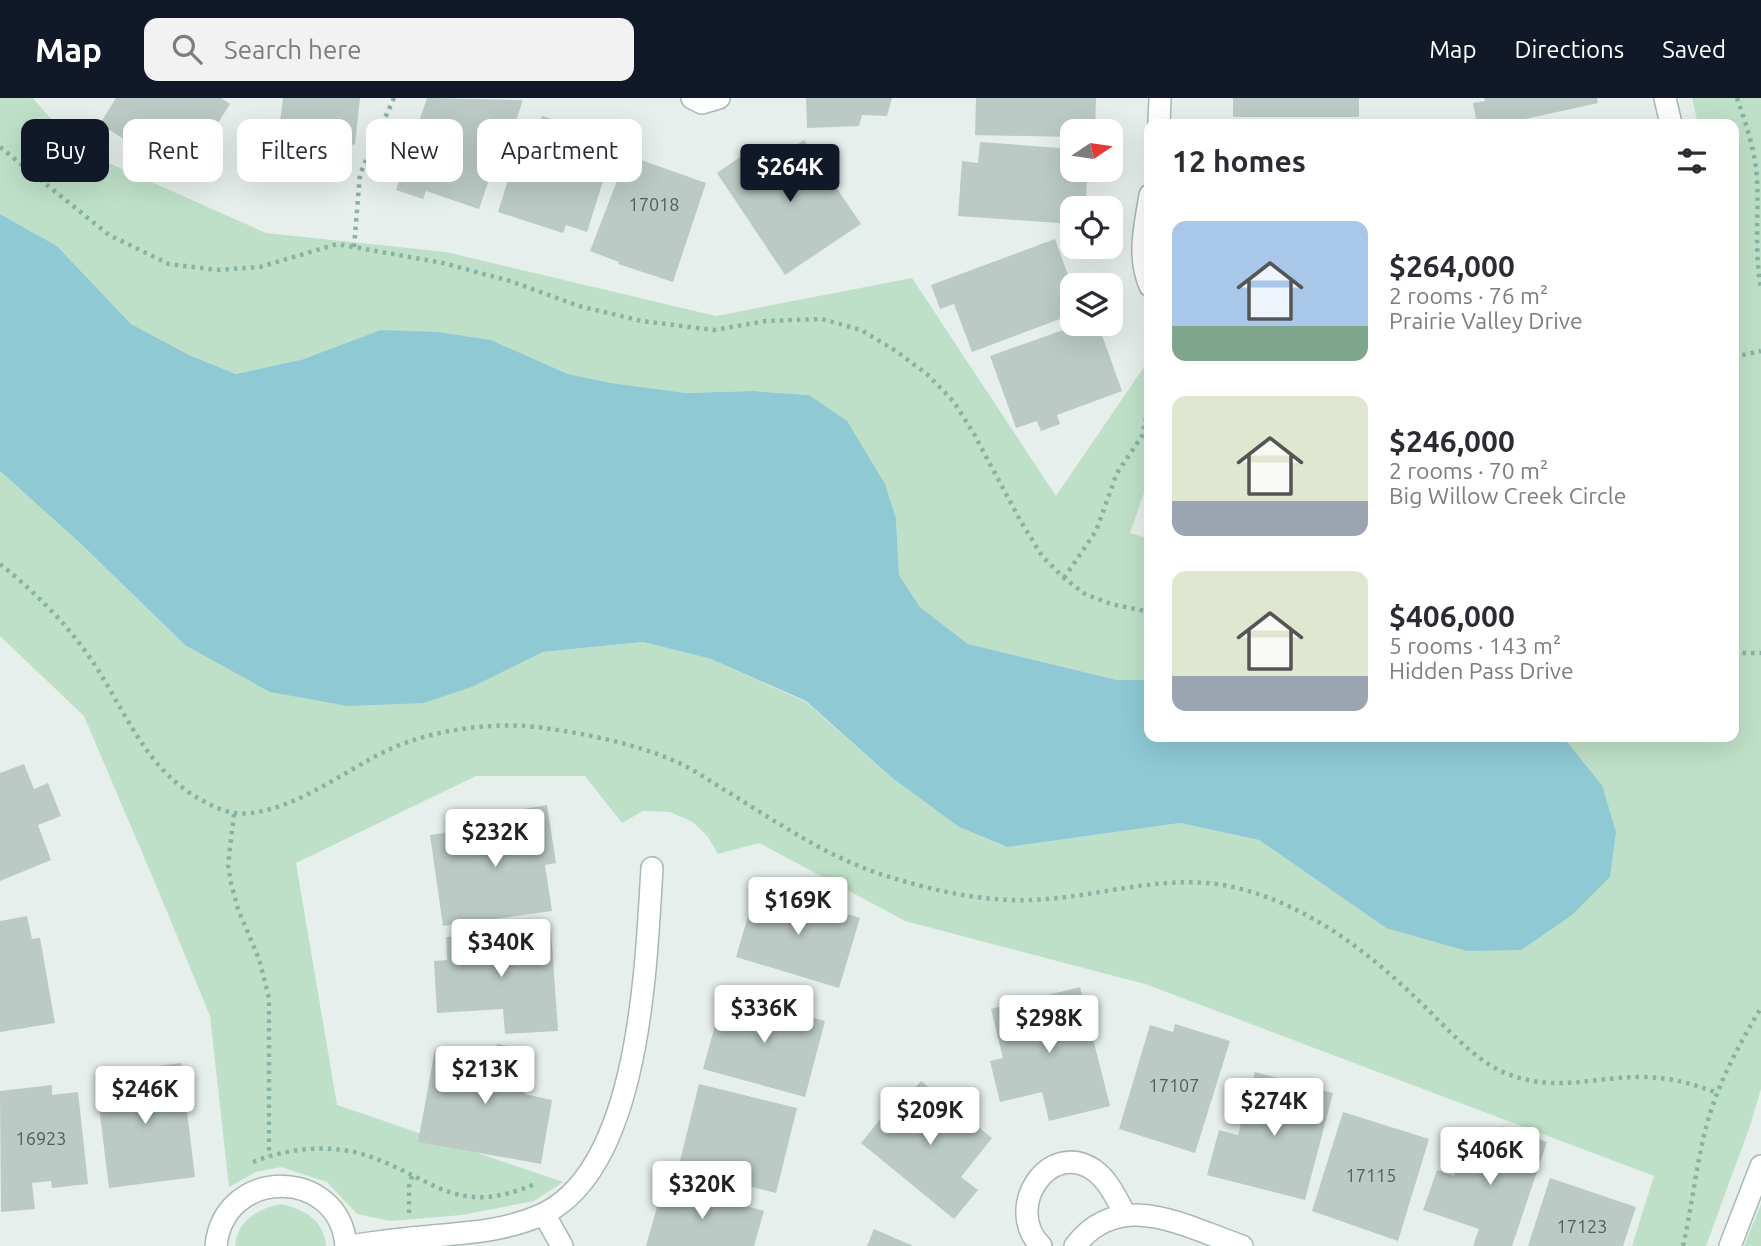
<!DOCTYPE html>
<meta charset="utf-8">
<style>
:root{--surface:#fff;--page:#f2f2f3;--text:#2b2b33;--muted:#7c7c81;--accent:#111827}
body{margin:0;font-family:Ubuntu,sans-serif;background:var(--page);color:var(--text);height:100vh;display:flex;flex-direction:column;font-size:26px;white-space:nowrap}
*{box-sizing:border-box;margin:0}
p{font-size:23px;color:var(--muted)}
.icon{flex:none;width:38px;height:38px;fill:none;stroke:currentColor;stroke-width:2;stroke-linecap:round;stroke-linejoin:round}
.map{position:relative;flex:1;overflow:hidden}
.panel{position:absolute;left:1144px;top:21px;width:595px;height:623px;display:flex;flex-direction:column;background:var(--surface);border-radius:14px;box-shadow:0 7px 28px #0002}
.panel>*{flex:none}
.guide{position:absolute;left:21px;top:21px;width:665px;height:63px;display:flex;gap:14px}
.needle{width:46px;rotate:77deg}
.controls{position:absolute;left:1060px;top:21px;display:grid;gap:14px}
.controls a{display:grid;place-items:center;width:63px;height:63px;border-radius:14px;background:var(--surface);box-shadow:0 7px 28px #0002;font-size:35px}
.price{position:absolute;translate:-50% -60px;padding:0 16px;border-radius:7px;background:#fff;color:#222;font-size:23px;line-height:46px;filter:drop-shadow(0 2px 4px #0008)}
.price::after{content:'';position:absolute;left:50%;top:42px;width:21px;height:16px;margin-left:-10px;background:inherit;clip-path:polygon(0 0,100% 0,50% 100%)}
.price.selected{background:var(--accent);color:#fff}
ul{padding:0;list-style:none}
li{display:flex;align-items:center;gap:21px;height:175px;padding:0 28px}
li span{display:grid;place-items:center;flex:none;width:196px;height:140px;border-radius:14px;color:#555}
li>.icon{margin-inline-start:auto}
span .icon{width:84px;height:84px;fill:#fffc;stroke-width:1}
li b{font-size:30px}
h2{display:flex;justify-content:space-between;align-items:center;height:84px;padding:0 28px;font-size:30px}
.chip{padding:0 24px;border-radius:14px;background:var(--surface);box-shadow:0 7px 28px #0002;font-size:24px;line-height:63px}
.chip.selected{background:var(--accent);color:#fff}
header{display:flex;align-items:center;gap:42px;box-sizing:border-box;height:98px;padding:0 35px;background:var(--accent);color:#fff}
header strong{font-size:33px}
nav{display:flex;gap:38px;margin-inline-start:auto;font-size:24px}
.search{width:490px;height:63px;background:var(--page);display:flex;align-items:center;gap:18px;box-sizing:border-box;padding:0 24px;border-radius:14px;color:var(--muted);font-size:26px}
.map>svg:first-child{display:block}
</style>
<header>
<strong>Map</strong>
<div class="search"><svg class="icon" aria-label="search" viewBox="0 0 24 24"><circle cx="10" cy="10" r="6"/><path d="M15 15l6 6"/></svg>Search here</div>
<nav><a>Map</a><a>Directions</a><a>Saved</a></nav>
</header>
<div class="map">
<svg width="1761" height="1148" viewBox="0 0 1761 1148">
<rect width="100%" height="100%" fill="#e6efeb"/>
<!-- green -->
<g fill="#bfe0c8">
<polygon points="0,0 33,0 77,51 266,135 446,154 716,218 912,180 1056,398 1150,260 1150,378 1130,435 1150,441 1150,582 1117,582 968,546 920,509 899,477 896,421 809,297 752,293 686,295 611,285 568,276 491,242 304,261 236,276 189,257 131,226 57,148 0,116"/>
<polygon points="1692,0 1761,0 1761,991 1750,1028 1706,1148 1632,1148 1654,1078 1145,886 905,823 759,745 718,756 708,739 693,724 670,714 643,713 622,725 585,678 476,678 296,765 337,1007 563,1084 534,1103 462,1117 390,1123 357,1116 327,1084 281,1069 256,1074 229,1089 210,918 161,799 84,618 0,538 0,373 81,446 185,547 423,605 472,589 543,554 643,544 711,561 806,604 891,679 959,729 1006,749 1180,725 1259,742 1386,830 1602,687 1563,639 1734,639 1734,205 1737,198 1734,185 1734,26 1698,26"/>
<path d="M281 1106C304 1111 324 1122 326 1148H235C238 1122 257 1111 281 1106Z"/>
<polygon points="1761,1106 1761,1148 1744,1148"/>
</g>
<!-- water -->
<polygon fill="#8ec9d4" points="0,116 57,148 131,226 189,257 236,276 304,261 381,232 437,234 491,242 568,276 611,285 686,295 752,293 809,297 847,323 885,386 896,421 899,477 920,509 968,546 1117,582 1150,582 1150,639 1563,639 1602,687 1616,734 1610,779 1572,817 1521,852 1467,853 1386,830 1259,742 1180,725 1007,749 959,729 891,679 806,603 711,561 643,544 543,554 472,589 424,605 348,608 270,594 185,547 81,446 0,373"/>
<!-- building -->
<g fill="#bbcac4">
<polygon points="116,0 221,0 230,6 200,53 195,50 183,69 166,60 162,65 100,26"/>
<polygon points="283,0 360,0 355,46 349,48 346,73 324,71 321,75 293,72 293,66 275,64"/>
<polygon points="427,0 523,2 503,60 497,58 479,111 426,93 423,101 396,92"/>
<polygon points="806,0 892,0 887,18 862,17 859,28 807,30"/>
<polygon points="976,0 1096,0 1095,33 1073,33 1073,39 975,37"/>
<rect x="1233" y="0" width="126" height="19"/>
<polygon points="1484,0 1597,0 1598,5 1502,26 1477,26 1473,5 1485,3"/>
<polygon points="542,18 581,30 581,27 603,34 602,38 616,42 587,134 566,127 563,135 498,114 524,31 536,35"/>
<polygon points="804,42 861,126 785,177 717,75 749,53 761,71"/>
<polygon points="980,44 1073,51 1073,72 1087,72 1086,110 1073,110 1073,126 958,118 962,63 978,65"/>
<polygon points="627,57 706,85 673,184 618,166 619,164 590,153"/>
<polygon points="1055,141 1068,177 1075,175 1080,187 1073,187 1073,216 972,254 954,206 940,211 931,187"/>
<polygon points="1080,226 1098,226 1122,293 1057,317 1060,326 1041,333 1037,323 1016,330 990,258"/>
<polygon points="24,666 34,691 48,685 61,718 38,727 51,762 0,783 0,675"/>
<polygon points="547,707 556,765 545,767 552,813 443,828 430,737 513,725 511,713"/>
<polygon points="757,788 860,820 839,890 736,859"/>
<polygon points="27,818 32,841 40,840 55,925 0,934 0,823"/>
<polygon points="551,833 558,933 505,936 503,911 437,915 434,863 447,862 446,839"/>
<polygon points="1080,889 1110,1008 1049,1023 1042,994 1000,1004 990,963 1003,960 991,911"/>
<polygon points="724,895 825,923 805,999 703,971"/>
<polygon points="1175,926 1230,943 1195,1055 1119,1031 1150,927 1173,934"/>
<polygon points="497,946 532,952 524,996 552,1002 541,1066 418,1044 435,952 494,963"/>
<polygon points="181,965 195,1079 109,1090 95,976"/>
<polygon points="1255,974 1333,995 1305,1102 1207,1077 1219,1032 1238,1037"/>
<polygon points="921,983 992,1040 961,1079 978,1092 954,1121 861,1045 899,998 905,1002"/>
<polygon points="699,986 797,1010 776,1095 678,1071"/>
<polygon points="52,987 52,997 78,994 88,1086 52,1090 51,1083 32,1085 35,1111 1,1114 0,993"/>
<polygon points="1343,1014 1429,1041 1398,1143 1312,1113"/>
<polygon points="1502,1028 1547,1044 1512,1148 1473,1148 1479,1131 1423,1112 1437,1072 1454,1078 1466,1042 1493,1052"/>
<polygon points="1550,1080 1636,1109 1623,1148 1528,1148"/>
<polygon points="664,1084 764,1113 754,1148 646,1148"/>
<polygon points="874,1131 913,1148 867,1148"/>
</g>
<g fill="none" stroke-linecap="round" stroke-linejoin="round">
<!-- street casing -->
<g stroke="#a8b8b2" stroke-width="24">
<g id="street">
<polyline points="692,0 702,5 719,0"/>
<polyline points="1665,0 1671,26"/>
<polyline points="1159,26 1160,0"/>
<path d="M1150 97C1145 129 1137 157 1150 188"/>
<polyline points="544,1116 562,1148"/>
<path d="M216 1148C224 1068 340 1069 346 1148"/>
<path d="M347 1148C372 1145 397 1141 422 1139 462 1135 503 1134 541 1117 641 1072 646 865 652 770"/>
<path d="M1041 1148C1003 1110 1049 1041 1094 1072 1109 1083 1116 1100 1125 1116"/>
<path d="M1075 1148C1120 1089 1186 1129 1242 1148"/>
</g>
</g>
<!-- secondary casing -->
<g stroke="#a4bbb3" stroke-width="24">
<polyline id="secondary" points="1730,1148 1761,1068"/>
</g>
<!-- path -->
<g stroke="#86b3a5" stroke-width="4.5" stroke-dasharray="3.5 5" stroke-linecap="butt">
<path d="M1737 0C1746 26 1755 52 1757 80 1759 118 1754 153 1761 190"/>
<polyline points="0,49 109,137 169,166 217,172 260,169 337,146 443,165 510,183 579,208 642,223 714,232 766,223 822,221 861,232 896,253 928,277 954,304 974,336 1020,422 1042,458 1064,480 1085,496 1111,506 1150,514"/>
<polyline points="354,149 360,76 394,0"/>
<polyline points="1734,259 1761,253"/>
<path d="M0 466C30 490 60 519 83 550 128 610 142 679 220 711 270 732 344 672 390 651 435 631 496 623 544 630 588 636 636 646 677 664 695 672 711 684 728 694 780 726 833 763 893 780 942 795 996 806 1047 801 1109 796 1171 775 1233 789 1307 806 1369 854 1422 906 1447 930 1473 961 1505 975 1555 995 1591 979 1641 979 1668 979 1691 985 1717 995"/>
<polyline points="1064,480 1096,433 1117,375 1142,338 1150,301"/>
<polyline points="1734,555 1761,555"/>
<polyline points="234,716 228,767 231,785 238,811 259,861 269,900 269,1058"/>
<path d="M253 1064C291 1049 335 1045 374 1060 439 1085 459 1118 535 1086"/>
<polyline points="409,1115 409,1088 412,1078"/>
<path d="M1683 1148C1691 1113 1695 1077 1703 1042 1713 995 1736 951 1761 910"/>
</g>
<!-- street -->
<use href="#street" stroke="#fff" stroke-width="21"/>
<!-- secondary -->
<use href="#secondary" stroke="#fff" stroke-width="21"/>
</g>
<g text-anchor="middle" dominant-baseline="central" stroke-width="5" stroke-linejoin="round" paint-order="stroke">
<!-- number labels -->
<g font-size="18" fill="#4a645c">
<text x="654" y="106">17018</text>
<text x="1174" y="987">17107</text>
<text x="41" y="1040">16923</text>
<text x="1371" y="1077">17115</text>
<text x="1582" y="1128">17123</text>
</g>
</g>
</svg>
<div class="controls">
<a><svg class="needle" viewBox="-14 -14 28 28"><path d="M0-13l5 13h-10z" fill="#e53935"/><path d="M0 13l5-13h-10z" fill="#7c7c81"/></svg></a>
<a><svg class="icon" aria-label="locate" viewBox="0 0 24 24"><circle cx="12" cy="12" r="6"/><path d="M12 2v4M12 18v4M2 12h4M18 12h4"/></svg></a>
<a><svg class="icon" aria-label="layers" viewBox="0 0 24 24"><path d="M12 4l9 5-9 5-9-5zM3 14l9 5 9-5"/></svg></a>
</div>
<b class="price selected" style="left:790px;top:106px">$264K</b>
<b class="price" style="left:495px;top:771px">$232K</b>
<b class="price" style="left:798px;top:839px">$169K</b>
<b class="price" style="left:501px;top:881px">$340K</b>
<b class="price" style="left:764px;top:947px">$336K</b>
<b class="price" style="left:1049px;top:957px">$298K</b>
<b class="price" style="left:485px;top:1008px">$213K</b>
<b class="price" style="left:145px;top:1028px">$246K</b>
<b class="price" style="left:1274px;top:1040px">$274K</b>
<b class="price" style="left:930px;top:1049px">$209K</b>
<b class="price" style="left:1490px;top:1089px">$406K</b>
<b class="price" style="left:702px;top:1123px">$320K</b>
<div class="guide">
<a class="chip selected">Buy</a>
<a class="chip">Rent</a>
<a class="chip">Filters</a>
<a class="chip">New</a>
<a class="chip">Apartment</a>
</div>
<section class="panel">
<h2>12 homes<svg class="icon" aria-label="filters" viewBox="0 0 24 24"><path d="M4 7h16M4 17h16"/><circle cx="9" cy="7" r="2"/><circle cx="15" cy="17" r="2"/></svg></h2>
<ul>
<li><span style="background:linear-gradient(#a9c7e8 75%,#7fa58c 0)"><svg class="icon" aria-label="home" viewBox="0 0 24 24"><path d="M3 11l9-7 9 7M6 9v11h12V9"/></svg></span><div><b>$264,000</b><p>2 rooms · 76 m²</p><p>Prairie Valley Drive</p></div></li>
<li><span style="background:linear-gradient(#dfe7d0 75%,#9aa5b1 0)"><svg class="icon" aria-label="home" viewBox="0 0 24 24"><path d="M3 11l9-7 9 7M6 9v11h12V9"/></svg></span><div><b>$246,000</b><p>2 rooms · 70 m²</p><p>Big Willow Creek Circle</p></div></li>
<li><span style="background:linear-gradient(#dfe7d0 75%,#9aa5b1 0)"><svg class="icon" aria-label="home" viewBox="0 0 24 24"><path d="M3 11l9-7 9 7M6 9v11h12V9"/></svg></span><div><b>$406,000</b><p>5 rooms · 143 m²</p><p>Hidden Pass Drive</p></div></li>
</ul>
</section>
</div>
